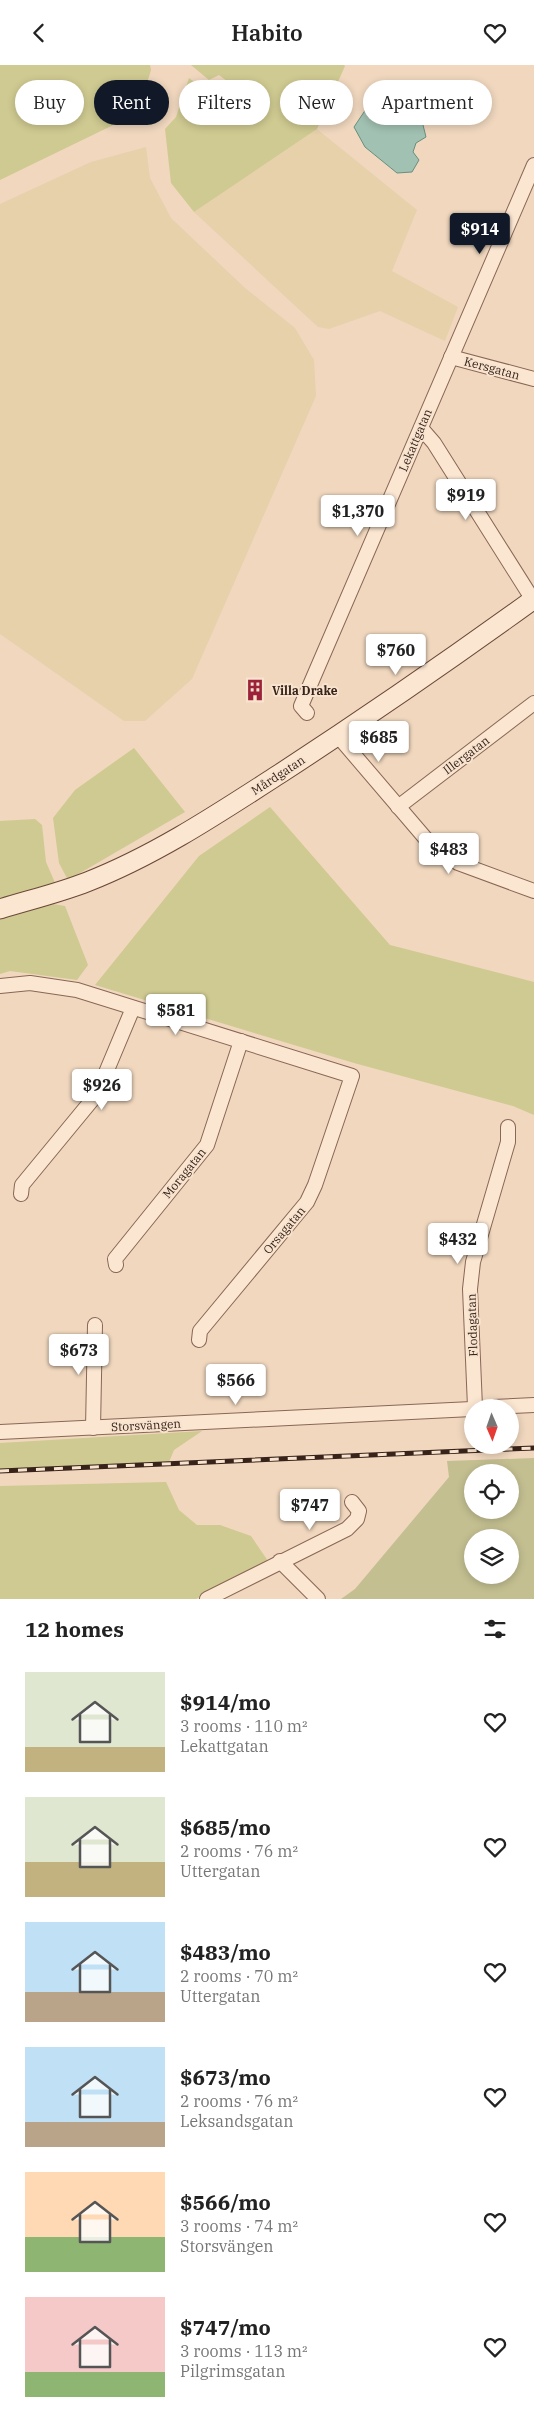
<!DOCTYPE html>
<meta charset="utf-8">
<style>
:root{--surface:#fff;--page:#f2f2f2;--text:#222;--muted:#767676;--accent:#111827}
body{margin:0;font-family:"IBM Plex Serif",serif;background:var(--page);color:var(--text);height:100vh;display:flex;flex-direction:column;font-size:19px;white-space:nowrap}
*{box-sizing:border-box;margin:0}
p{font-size:16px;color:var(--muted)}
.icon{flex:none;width:28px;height:28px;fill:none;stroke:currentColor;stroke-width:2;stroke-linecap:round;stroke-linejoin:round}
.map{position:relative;height:1534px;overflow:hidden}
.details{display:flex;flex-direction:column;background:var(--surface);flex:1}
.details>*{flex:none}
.top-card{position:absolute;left:15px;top:15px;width:505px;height:45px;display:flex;gap:10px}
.needle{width:32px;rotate:178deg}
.fabs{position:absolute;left:464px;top:1334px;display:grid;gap:10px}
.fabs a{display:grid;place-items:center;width:55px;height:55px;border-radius:50%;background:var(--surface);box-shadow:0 2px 8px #0003;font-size:25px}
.price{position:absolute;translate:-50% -42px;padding:0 11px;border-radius:5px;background:#fff;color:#222;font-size:16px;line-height:32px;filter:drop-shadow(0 1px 2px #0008)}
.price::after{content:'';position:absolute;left:50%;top:30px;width:15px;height:11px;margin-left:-8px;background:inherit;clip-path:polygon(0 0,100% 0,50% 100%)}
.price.current{background:var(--accent);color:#fff}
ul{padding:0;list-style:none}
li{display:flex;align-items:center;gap:15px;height:125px;padding:0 25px}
li span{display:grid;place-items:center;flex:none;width:140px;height:100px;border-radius:0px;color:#555}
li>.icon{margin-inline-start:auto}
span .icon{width:60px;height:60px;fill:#fffc;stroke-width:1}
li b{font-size:21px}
h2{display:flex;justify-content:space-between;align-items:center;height:60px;padding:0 25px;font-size:21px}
.pill{padding:0 18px;border-radius:22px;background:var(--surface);box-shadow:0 2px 8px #0003;font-size:18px;line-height:45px}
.pill.current{background:var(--accent);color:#fff}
header{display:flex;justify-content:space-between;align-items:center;height:65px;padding:0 25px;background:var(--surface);font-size:22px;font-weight:600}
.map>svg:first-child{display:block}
</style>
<header><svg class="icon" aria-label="back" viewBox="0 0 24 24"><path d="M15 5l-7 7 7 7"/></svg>Habito<svg class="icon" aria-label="heart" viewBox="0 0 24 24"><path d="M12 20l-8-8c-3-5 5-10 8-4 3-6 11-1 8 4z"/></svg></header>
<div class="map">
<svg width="534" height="1534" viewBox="0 0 534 1534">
<rect width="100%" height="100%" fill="#f0d7be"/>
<!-- farmland -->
<g fill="#e6d1ab">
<polygon points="317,64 417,145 392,206 458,242 445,276 380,246 329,264 318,262 194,147"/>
<polygon points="146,82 150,113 171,153 244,222 295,263 314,295 316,331 192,614 145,656 124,656 0,569 0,139 91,97"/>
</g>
<!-- green -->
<g fill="#cfca91">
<polygon points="0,0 150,0 151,5 138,48 0,115"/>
<polygon points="191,0 344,0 345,1 317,64 194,147 171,118 165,64 176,52 189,13 200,21 194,38 199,44 228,17 219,10 209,15"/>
<polygon points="134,683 185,747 68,815 59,798 53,753 75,725"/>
<polygon points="270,742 390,880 534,917 534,1050 513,1041 354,998 95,920 199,791"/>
<polygon points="35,754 42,760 46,797 56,820 0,837 0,756"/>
<polygon points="53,839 65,841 88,900 77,915 10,906 0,909 0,853"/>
<polygon points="202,1366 174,1385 169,1397 0,1405 0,1378"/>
<polygon points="166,1417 179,1445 197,1460 220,1460 251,1471 268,1496 196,1534 0,1534 0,1421"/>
</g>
<!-- cemetery -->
<path fill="#c3bf91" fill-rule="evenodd" d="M534 1393V1534H341L355 1524 449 1412 447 1396ZM472 1408H510V1445H472ZM472 1472H510V1510H472Z"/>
<!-- water -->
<polygon fill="#a1c1b2" stroke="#688f7e" points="401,17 414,24 426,72 416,78 413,87 419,95 412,107 397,108 365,82 354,62 374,32"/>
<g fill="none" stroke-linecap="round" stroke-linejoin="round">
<!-- street casing -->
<g stroke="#896756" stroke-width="16">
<g id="street">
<polyline points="451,292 534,314"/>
<polyline points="421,363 434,378 533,535"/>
<polyline points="307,648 301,641 534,100"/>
<polyline points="338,671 426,774 458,798 534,826"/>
<polyline points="398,742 534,638"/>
<polyline points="0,921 30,918 77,925 352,1011 315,1120 307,1137 200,1266 199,1275"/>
<polyline points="21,1129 22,1120 97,1029 133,943"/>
<polyline points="116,1200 115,1194 207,1080 241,976"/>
<polyline points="475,1342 470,1224 473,1197 508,1077 508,1062"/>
<polyline points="493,1342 534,1340"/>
<polyline points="93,1363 95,1260"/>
<polyline points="0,1367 472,1344"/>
<polyline points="280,1496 318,1534"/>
<polyline points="207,1534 347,1464 357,1454 359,1446 352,1437"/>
</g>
</g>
<!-- secondary casing -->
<g stroke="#6b4839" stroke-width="21">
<path id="secondary" d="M0 844C29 835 59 828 87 817 156 790 219 748 281 708 367 652 451 594 534 534"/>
</g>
<!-- street -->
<use href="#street" stroke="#fbe6d1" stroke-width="14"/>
<!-- secondary -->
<use href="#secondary" stroke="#fbe6d1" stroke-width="19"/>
<!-- rail casing -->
<g stroke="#38231b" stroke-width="5">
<polyline id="rail" points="0,1406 534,1383"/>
</g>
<!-- rail -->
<use href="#rail" stroke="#f7e3ce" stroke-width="3" stroke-dasharray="9" stroke-linecap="butt"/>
</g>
<!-- icons -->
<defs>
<g id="building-bare" transform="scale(1.725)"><path d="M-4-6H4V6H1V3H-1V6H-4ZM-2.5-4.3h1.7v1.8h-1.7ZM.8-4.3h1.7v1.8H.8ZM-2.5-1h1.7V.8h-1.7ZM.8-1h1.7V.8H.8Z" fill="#9c223a" stroke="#f7e3ce" stroke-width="2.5" paint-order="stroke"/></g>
</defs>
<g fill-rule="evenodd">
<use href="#building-bare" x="255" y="625"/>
</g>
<g text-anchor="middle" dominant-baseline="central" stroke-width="4" stroke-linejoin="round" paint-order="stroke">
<!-- street labels -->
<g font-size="12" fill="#38231b" stroke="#f7e3ce">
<text transform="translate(492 303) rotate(15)">Kersgatan</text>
<text transform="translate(415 375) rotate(-67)">Lekattgatan</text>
<text transform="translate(466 690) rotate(-37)">Illergatan</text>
<text transform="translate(278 710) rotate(-33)">Mårdgatan</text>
<text transform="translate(184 1108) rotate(-51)">Moragatan</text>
<text transform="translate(284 1165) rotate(-50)">Orsagatan</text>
<text transform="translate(472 1260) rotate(-92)">Flodagatan</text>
<text transform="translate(146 1360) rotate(-3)">Storsvängen</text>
</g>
<!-- poi labels -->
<g font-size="12" font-weight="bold" fill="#38231b" stroke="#f7e3ce" text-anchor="start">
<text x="272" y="625">Villa Drake</text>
</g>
</g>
</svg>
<div class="fabs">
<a><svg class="needle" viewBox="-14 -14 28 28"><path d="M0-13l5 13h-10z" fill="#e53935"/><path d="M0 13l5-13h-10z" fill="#767676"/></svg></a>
<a><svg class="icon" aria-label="locate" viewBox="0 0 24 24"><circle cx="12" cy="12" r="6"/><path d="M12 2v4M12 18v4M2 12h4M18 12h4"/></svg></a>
<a><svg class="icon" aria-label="layers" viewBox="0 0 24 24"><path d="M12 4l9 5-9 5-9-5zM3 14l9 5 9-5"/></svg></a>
</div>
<b class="price current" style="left:480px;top:190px">$914</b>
<b class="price" style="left:466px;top:456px">$919</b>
<b class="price" style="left:358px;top:472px">$1,370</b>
<b class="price" style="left:396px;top:611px">$760</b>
<b class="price" style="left:379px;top:698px">$685</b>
<b class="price" style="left:449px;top:810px">$483</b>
<b class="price" style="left:176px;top:971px">$581</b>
<b class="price" style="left:102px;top:1046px">$926</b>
<b class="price" style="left:458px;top:1200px">$432</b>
<b class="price" style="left:79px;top:1311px">$673</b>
<b class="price" style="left:236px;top:1341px">$566</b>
<b class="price" style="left:310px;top:1466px">$747</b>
<div class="top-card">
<a class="pill">Buy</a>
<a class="pill current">Rent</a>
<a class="pill">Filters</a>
<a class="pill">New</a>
<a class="pill">Apartment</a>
</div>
</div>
<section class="details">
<h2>12 homes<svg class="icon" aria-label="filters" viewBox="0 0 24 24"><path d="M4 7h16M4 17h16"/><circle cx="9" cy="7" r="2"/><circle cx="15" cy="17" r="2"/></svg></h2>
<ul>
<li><span style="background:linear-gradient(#dfe7d0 75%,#c2b280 0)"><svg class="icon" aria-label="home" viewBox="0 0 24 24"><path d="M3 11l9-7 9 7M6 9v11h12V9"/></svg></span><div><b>$914/mo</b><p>3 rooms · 110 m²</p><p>Lekattgatan</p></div><svg class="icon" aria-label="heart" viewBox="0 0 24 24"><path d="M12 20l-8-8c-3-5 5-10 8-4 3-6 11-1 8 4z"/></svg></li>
<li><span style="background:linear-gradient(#dfe7d0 65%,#c2b280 0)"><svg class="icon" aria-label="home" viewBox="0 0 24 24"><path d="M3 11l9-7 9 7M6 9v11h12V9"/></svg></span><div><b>$685/mo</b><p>2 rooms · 76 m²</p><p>Uttergatan</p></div><svg class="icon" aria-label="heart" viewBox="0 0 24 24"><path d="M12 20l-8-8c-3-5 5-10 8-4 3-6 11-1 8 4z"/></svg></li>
<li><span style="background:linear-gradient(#bfe0f5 70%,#b9a48a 0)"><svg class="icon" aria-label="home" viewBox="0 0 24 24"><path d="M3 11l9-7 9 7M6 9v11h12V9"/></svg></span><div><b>$483/mo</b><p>2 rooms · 70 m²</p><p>Uttergatan</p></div><svg class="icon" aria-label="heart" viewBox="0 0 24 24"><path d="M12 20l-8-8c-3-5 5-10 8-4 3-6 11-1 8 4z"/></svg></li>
<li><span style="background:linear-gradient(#bfe0f5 75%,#b9a48a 0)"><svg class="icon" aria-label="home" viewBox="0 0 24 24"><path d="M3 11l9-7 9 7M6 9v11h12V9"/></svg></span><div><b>$673/mo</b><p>2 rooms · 76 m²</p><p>Leksandsgatan</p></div><svg class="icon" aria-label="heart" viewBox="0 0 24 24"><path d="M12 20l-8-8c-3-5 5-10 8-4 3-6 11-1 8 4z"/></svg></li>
<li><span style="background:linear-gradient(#ffd9b3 65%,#8fb573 0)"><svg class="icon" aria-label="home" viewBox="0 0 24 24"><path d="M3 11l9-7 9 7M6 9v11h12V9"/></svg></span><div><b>$566/mo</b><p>3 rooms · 74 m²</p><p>Storsvängen</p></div><svg class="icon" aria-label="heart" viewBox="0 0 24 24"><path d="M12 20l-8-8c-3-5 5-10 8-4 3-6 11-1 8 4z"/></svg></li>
<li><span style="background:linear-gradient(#f6c9c9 75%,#8fb573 0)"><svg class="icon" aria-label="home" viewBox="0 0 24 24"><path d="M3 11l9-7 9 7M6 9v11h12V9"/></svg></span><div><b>$747/mo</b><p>3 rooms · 113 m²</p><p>Pilgrimsgatan</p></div><svg class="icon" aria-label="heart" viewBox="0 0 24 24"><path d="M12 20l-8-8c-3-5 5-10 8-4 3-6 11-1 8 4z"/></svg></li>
</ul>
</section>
